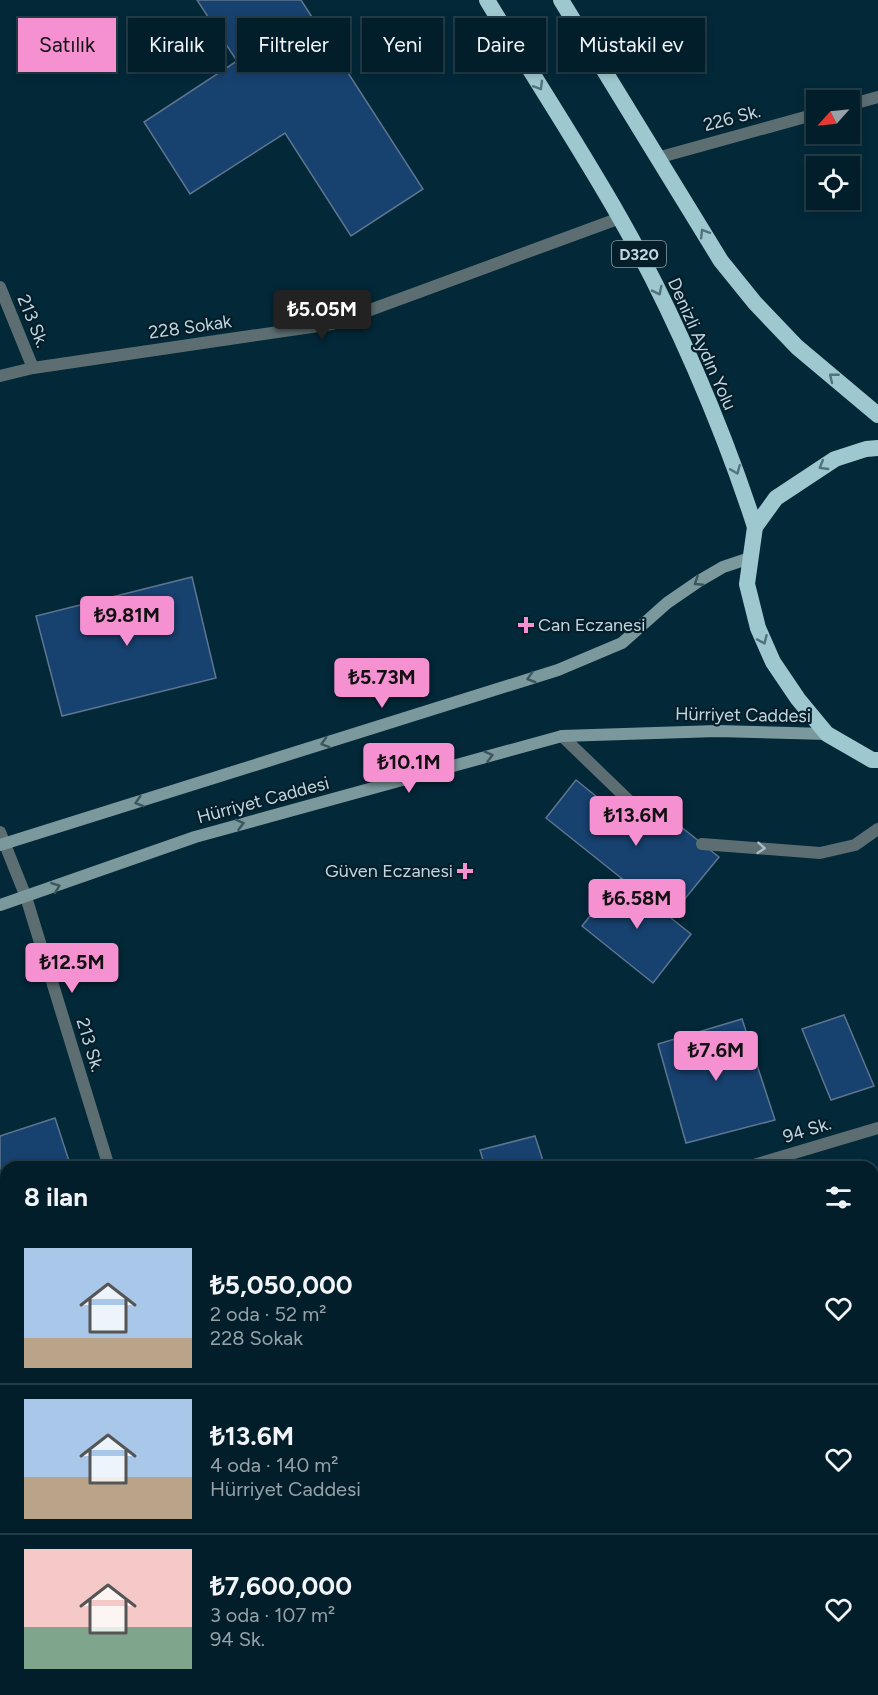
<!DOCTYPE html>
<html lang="tr">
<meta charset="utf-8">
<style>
:root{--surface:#021e2a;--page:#102b36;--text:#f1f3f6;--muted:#96a2a8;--line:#233c47;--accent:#f590d1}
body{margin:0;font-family:Figtree,sans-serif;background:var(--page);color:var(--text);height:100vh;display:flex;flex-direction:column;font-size:22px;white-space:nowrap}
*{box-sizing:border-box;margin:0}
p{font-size:20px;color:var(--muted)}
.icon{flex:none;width:33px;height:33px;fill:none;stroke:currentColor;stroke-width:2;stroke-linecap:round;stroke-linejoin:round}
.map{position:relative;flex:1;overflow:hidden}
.panel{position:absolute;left:0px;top:1161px;width:879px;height:534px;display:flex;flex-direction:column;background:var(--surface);border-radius:18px 18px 0 0;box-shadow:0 3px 9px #0003,0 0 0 2px var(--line)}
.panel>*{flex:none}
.top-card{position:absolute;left:18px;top:18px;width:843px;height:54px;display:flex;gap:12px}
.needle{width:39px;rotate:243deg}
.tools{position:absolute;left:806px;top:90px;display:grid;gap:12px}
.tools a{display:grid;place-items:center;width:54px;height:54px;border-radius:0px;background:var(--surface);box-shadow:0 3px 9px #0003,0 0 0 2px var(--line);font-size:30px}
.price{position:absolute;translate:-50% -51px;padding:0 14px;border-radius:6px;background:var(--accent);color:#111;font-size:20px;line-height:39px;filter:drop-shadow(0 2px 3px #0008)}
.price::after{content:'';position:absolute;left:50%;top:36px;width:18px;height:14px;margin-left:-9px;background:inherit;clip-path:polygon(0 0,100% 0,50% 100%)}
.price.selected{background:#222;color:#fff}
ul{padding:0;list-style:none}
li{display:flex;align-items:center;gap:18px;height:150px;padding:0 24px}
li+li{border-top:2px solid var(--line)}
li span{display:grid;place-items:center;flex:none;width:168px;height:120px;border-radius:0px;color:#555}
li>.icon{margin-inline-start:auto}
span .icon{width:72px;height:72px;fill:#fffc;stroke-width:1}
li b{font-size:26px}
h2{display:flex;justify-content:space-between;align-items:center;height:72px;padding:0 24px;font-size:26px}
.chip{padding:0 21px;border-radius:0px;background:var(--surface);box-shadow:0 3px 9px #0003,0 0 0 2px var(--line);font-size:21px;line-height:54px}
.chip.selected{background:var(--accent);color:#111}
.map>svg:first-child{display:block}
</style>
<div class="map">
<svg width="878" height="1695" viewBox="0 0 878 1695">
<rect width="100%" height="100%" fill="#032838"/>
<!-- building -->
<g fill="#17416f" stroke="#5e758f" stroke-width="1.5">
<polygon points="197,0 301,0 423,189 351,236 285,133 190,194 144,122 237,61"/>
<polygon points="192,577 216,678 62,716 36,616"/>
<polygon points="576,780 638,830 656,807 719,857 670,917 546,818"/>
<polygon points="621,878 691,934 653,983 582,926"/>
<polygon points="844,1015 874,1086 831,1100 802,1029"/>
<polygon points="742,1019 775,1120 686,1143 658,1044"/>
<polygon points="55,1118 71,1167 6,1167 6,1210 0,1212 0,1136"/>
<polygon points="535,1136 545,1167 485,1167 480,1150"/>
<polygon points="878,1177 878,1343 873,1348 873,1178"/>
<polygon points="6,1250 6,1287 0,1270 0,1252"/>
<polygon points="579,1689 715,1689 715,1695 580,1695"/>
</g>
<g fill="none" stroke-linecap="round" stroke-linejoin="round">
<!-- service -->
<g stroke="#5c6e71" stroke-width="12">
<polyline points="562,736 647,818"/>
<polyline points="702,844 820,853 855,845 878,829"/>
<polyline points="873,1603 878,1575"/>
<polyline points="858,1695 859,1689"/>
</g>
<!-- minor -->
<g stroke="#5c6e71" stroke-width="12">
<polyline points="849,105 878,97"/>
<polyline points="657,158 816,114"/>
<polyline points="0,287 33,368"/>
<polyline points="0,376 33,368 332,324 620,218"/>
<polyline points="0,832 26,897 109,1167"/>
<polyline points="747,1167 878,1128"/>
<polyline points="0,1391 6,1389"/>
<polyline points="209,1695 210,1689"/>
</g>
<!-- secondary -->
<g stroke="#7b999d" stroke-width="12">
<polyline points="0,845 558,670 622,643 667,603 699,581 723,567 750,558"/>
<polyline points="0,905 195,837 562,736 717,731 827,734"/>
</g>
<!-- trunk -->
<g stroke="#9ec8d0" stroke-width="16">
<path d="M487 0C531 73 578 144 620 218 673 311 722 425 755 527"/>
<polyline points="561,0 721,261 755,303 797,347 878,415"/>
<polyline points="878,448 866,449 835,459 776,498 755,527 747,584 758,628 773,662 798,699 827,734 872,760 878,760"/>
</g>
</g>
<!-- one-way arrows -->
<defs><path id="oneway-chevron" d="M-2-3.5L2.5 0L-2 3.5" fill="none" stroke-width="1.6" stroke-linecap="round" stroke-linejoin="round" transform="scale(1.5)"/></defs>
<g stroke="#51737d">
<use href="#oneway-chevron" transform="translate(539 86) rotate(59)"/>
<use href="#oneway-chevron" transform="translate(704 233) rotate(-122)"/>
<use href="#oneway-chevron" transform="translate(658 291) rotate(64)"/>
<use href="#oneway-chevron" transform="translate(833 377) rotate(-141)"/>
<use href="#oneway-chevron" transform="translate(823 466) rotate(149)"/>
<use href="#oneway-chevron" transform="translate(736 470) rotate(68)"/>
<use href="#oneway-chevron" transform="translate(763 640) rotate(66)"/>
</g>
<g stroke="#3a555e">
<use href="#oneway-chevron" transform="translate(698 582) rotate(147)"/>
<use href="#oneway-chevron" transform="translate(531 678) rotate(163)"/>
<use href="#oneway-chevron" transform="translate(325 743) rotate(163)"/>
<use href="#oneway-chevron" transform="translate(489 756) rotate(-15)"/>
<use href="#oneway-chevron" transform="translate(139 802) rotate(163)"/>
<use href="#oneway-chevron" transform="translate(240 824) rotate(-15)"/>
<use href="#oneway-chevron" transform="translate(56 887) rotate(-20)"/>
</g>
<use stroke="#a9bcc4" href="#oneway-chevron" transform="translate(761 848) rotate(4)"/>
<!-- markers -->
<g fill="#f590d1" stroke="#041e2a" stroke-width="2">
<path d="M523 616h6v6h6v6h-6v6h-6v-6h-6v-6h6z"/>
<path d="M462 862h6v6h6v6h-6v6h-6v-6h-6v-6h6z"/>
</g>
<g text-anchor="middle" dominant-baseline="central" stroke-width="4.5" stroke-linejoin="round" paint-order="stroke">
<!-- shield labels -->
<rect fill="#041e2a" stroke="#8a9fa9" stroke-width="1.5" x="612" y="241" width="54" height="26" rx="4.5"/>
<g font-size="16" font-weight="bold" fill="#c3d6e0">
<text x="639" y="254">D320</text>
</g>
<!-- street labels -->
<g font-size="18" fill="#c3d6e0" stroke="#041e2a">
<text transform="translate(732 118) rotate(-15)">226 Sk.</text>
<text transform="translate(33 321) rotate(68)">213 Sk.</text>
<text transform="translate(190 327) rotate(-8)">228 Sokak</text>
<text transform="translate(702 344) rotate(66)">Denizli Aydın Yolu</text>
<text transform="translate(743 715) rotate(1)">Hürriyet Caddesi</text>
<text transform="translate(263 800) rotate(-15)">Hürriyet Caddesi</text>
<text transform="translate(90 1045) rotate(73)">213 Sk.</text>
<text transform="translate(807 1130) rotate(-17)">94 Sk.</text>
</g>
<!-- poi labels -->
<g font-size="18" fill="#c3d6e0" stroke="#041e2a" text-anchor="start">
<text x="538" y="625">Can Eczanesi</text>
<text x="453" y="871" text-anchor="end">Güven Eczanesi</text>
</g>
</g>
</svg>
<div class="tools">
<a><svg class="needle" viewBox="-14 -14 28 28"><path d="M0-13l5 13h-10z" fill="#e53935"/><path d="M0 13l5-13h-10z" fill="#96a2a8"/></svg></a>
<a><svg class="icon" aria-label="locate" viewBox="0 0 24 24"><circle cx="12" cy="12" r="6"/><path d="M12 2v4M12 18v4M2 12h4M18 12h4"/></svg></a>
</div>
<b class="price selected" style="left:322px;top:341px">₺5.05M</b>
<b class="price" style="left:127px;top:647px">₺9.81M</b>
<b class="price" style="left:382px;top:709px">₺5.73M</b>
<b class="price" style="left:409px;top:794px">₺10.1M</b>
<b class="price" style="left:636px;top:847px">₺13.6M</b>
<b class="price" style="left:637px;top:930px">₺6.58M</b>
<b class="price" style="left:72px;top:994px">₺12.5M</b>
<b class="price" style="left:716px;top:1082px">₺7.6M</b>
<div class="top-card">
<a class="chip selected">Satılık</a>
<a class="chip">Kiralık</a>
<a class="chip">Filtreler</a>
<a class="chip">Yeni</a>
<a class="chip">Daire</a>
<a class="chip">Müstakil ev</a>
</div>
<section class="panel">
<h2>8 ilan<svg class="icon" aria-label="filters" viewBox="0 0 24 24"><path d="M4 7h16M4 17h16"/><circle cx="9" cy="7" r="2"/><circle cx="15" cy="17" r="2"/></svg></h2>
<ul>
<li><span style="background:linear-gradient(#a9c7e8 75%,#b9a48a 0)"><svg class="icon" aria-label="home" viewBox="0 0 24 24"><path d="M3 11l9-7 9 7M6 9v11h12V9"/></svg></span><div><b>₺5,050,000</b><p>2 oda · 52 m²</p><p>228 Sokak</p></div><svg class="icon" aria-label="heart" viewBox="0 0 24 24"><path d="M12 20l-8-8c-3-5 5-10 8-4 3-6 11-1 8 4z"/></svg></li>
<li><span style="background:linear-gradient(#a9c7e8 65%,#b9a48a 0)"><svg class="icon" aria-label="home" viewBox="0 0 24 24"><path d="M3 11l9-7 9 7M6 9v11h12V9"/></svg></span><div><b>₺13.6M</b><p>4 oda · 140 m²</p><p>Hürriyet Caddesi</p></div><svg class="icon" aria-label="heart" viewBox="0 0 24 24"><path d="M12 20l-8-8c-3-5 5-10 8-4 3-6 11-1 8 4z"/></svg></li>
<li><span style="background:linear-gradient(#f6c9c9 65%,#7fa58c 0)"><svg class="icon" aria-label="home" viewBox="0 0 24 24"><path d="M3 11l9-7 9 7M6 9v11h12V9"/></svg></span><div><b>₺7,600,000</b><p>3 oda · 107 m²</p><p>94 Sk.</p></div><svg class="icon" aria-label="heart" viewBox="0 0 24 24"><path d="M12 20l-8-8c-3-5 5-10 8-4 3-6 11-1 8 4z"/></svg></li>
</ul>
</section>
</div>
